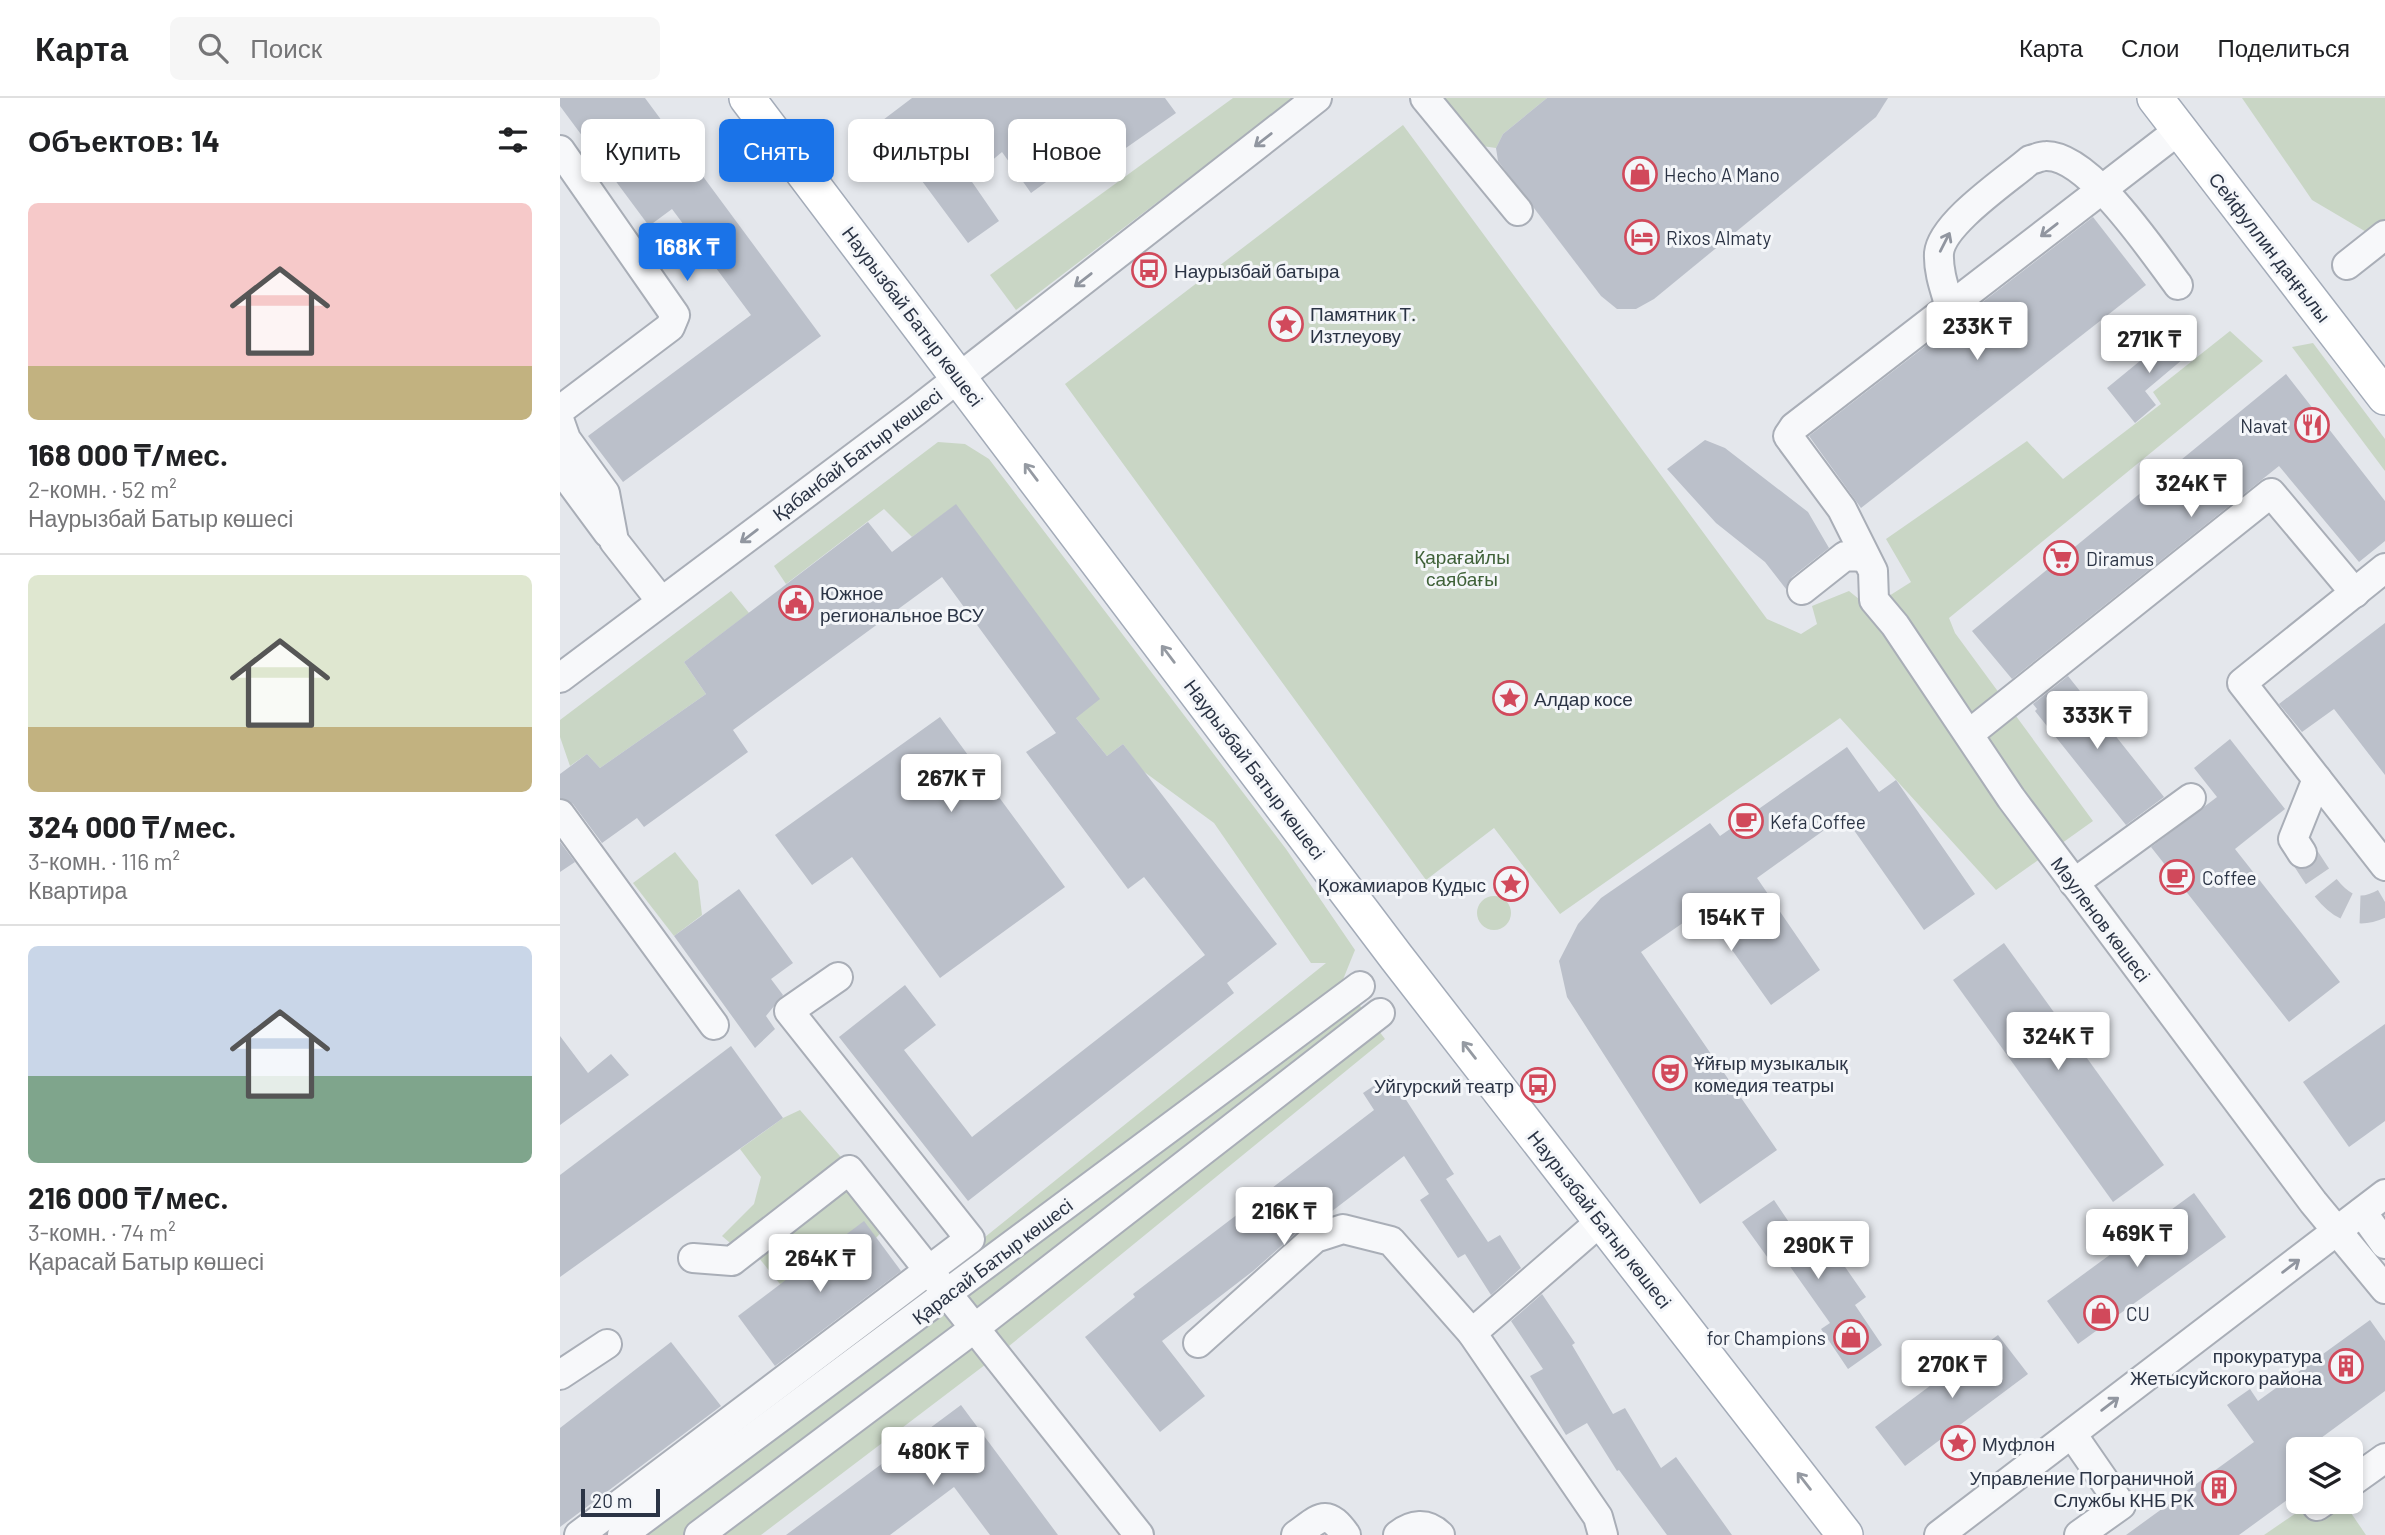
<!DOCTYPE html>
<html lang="ru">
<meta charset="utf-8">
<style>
:root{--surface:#fff;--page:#f6f6f6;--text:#202124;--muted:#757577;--line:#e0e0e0;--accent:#1a73e8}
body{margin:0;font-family:Barlow,sans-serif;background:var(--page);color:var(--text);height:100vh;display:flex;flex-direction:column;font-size:26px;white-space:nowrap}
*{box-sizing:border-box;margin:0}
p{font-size:23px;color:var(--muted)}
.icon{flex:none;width:38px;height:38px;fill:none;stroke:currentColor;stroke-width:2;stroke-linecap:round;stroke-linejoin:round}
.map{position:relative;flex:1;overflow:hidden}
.sheet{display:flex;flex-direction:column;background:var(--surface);width:560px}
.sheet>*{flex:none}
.banner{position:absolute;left:21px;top:21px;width:665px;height:63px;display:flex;gap:14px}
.tools{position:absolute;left:1726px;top:1339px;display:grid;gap:14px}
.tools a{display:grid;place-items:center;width:77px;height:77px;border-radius:10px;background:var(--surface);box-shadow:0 4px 10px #0003;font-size:35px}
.scale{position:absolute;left:21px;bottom:18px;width:79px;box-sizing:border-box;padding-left:7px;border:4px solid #2b3445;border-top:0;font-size:19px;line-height:24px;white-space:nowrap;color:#2b3445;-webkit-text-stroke:5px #f4f6f9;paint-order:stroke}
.price{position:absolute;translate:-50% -60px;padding:0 16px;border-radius:7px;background:#fff;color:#222;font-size:23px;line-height:46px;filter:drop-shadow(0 2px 4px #0008)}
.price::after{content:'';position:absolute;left:50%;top:42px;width:21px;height:16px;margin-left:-10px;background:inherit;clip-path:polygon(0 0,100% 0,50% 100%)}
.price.active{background:var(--accent);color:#fff}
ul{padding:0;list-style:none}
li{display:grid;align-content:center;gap:14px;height:371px;padding:0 28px}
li+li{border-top:2px solid var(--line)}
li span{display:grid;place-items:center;height:217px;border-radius:10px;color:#555}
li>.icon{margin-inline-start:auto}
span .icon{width:126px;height:126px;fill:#fffc;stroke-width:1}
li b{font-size:30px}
h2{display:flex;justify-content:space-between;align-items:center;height:84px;padding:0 28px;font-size:30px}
.chip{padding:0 24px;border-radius:10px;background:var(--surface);box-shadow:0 4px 10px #0003;font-size:24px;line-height:63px}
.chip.active{background:var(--accent);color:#fff}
header{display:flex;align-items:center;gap:42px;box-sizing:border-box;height:98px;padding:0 35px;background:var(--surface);border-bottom:2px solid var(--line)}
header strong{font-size:33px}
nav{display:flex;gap:38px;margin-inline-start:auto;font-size:24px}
.search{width:490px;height:63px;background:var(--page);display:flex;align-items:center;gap:18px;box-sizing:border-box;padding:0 24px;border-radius:10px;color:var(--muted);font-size:26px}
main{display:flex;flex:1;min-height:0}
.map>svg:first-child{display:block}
</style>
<header>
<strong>Карта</strong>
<div class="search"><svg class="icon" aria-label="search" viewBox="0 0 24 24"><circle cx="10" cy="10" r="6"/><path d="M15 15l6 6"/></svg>Поиск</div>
<nav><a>Карта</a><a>Слои</a><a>Поделиться</a></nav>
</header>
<main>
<section class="sheet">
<h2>Объектов: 14<svg class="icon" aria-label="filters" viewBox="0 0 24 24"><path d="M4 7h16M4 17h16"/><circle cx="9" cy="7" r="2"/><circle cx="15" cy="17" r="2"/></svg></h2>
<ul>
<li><span style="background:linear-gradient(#f6c9c9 75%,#c2b280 0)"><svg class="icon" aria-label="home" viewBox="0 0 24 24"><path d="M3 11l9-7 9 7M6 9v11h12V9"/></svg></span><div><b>168 000 ₸/мес.</b><p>2-комн. · 52 m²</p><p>Наурызбай Батыр көшесі</p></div></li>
<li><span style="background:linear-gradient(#dfe7d0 70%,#c2b280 0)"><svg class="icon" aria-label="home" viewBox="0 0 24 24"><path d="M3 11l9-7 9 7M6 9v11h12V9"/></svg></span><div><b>324 000 ₸/мес.</b><p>3-комн. · 116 m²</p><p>Квартира</p></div></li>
<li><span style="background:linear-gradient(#c9d6e8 60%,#7fa58c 0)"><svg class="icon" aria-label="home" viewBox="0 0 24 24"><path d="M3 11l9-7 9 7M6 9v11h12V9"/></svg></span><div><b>216 000 ₸/мес.</b><p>3-комн. · 74 m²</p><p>Қарасай Батыр көшесі</p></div></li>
</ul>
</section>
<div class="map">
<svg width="1825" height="1437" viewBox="0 0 1825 1437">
<rect width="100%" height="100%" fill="#e4e7ec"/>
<!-- green -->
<g fill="#c9d6c5">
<polygon points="673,0 734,0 456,212 430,177"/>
<polygon points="884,0 987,0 943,36 936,50 922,48"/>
<polygon points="1682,0 1825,0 1825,145 1752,102"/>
<polygon points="843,27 1207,521 1241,536 1257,526 1252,508 1289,493 1310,510 1351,484 1326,441 1467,343 1503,381 1601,306 1593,294 1670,233 1703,263 1389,520 1395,535 1533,723 1436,792 1280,620 1000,816 934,730 866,782 505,286"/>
<polygon points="1753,245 1825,341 1825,373 1732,249"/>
<polygon points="378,344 405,346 429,361 726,751 795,852 782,884 825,941 438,1257 201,1437 45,1437 379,1176 766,865 751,865 654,725 583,673 563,646 547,658 516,620 396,407 352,439 324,411 226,486 214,468"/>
<polygon points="171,493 189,515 124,564 146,596 40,670 27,656 10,668 0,639 0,622"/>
<polygon points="115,754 138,783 142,817 114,838 73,785"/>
<circle cx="934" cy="815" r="17"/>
<polygon points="240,1012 286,1065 176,1150 162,1138 194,1106 201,1079 180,1051 223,1020"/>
<polygon points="288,1080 327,1128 316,1140 220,1186 194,1154"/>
<polygon points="1752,1404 1777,1404 1791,1415 1806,1437 1704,1437"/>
</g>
<!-- building -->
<g fill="#bbc0ca">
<polygon points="0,0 85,0 261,238 63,384 28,338 191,217 112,111 89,128 0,8"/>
<polygon points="352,0 605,0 616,15 563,52 552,36 471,95 442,54 410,81 439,123 408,145 319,25"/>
<polygon points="987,0 1328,0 1316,19 1094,201 1076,211 1057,211 1041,198 938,63 936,50 943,36"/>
<polygon points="1533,119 1586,187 1301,410 1249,338"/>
<polygon points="1619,231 1635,251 1585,293 1596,307 1575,325 1547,290"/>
<polygon points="1726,276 1825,403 1825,443 1799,464 1719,368 1452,581 1412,533"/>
<polygon points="1145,342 1165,350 1248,414 1269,450 1232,479 1226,491 1205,464 1156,425 1107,371"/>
<polygon points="396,406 540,601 516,620 547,658 563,646 717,846 667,885 674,895 408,1103 279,939 345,887 376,927 344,952 412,1039 645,857 584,779 568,791 466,654 496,635 382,479 173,632 188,654 84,729 77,720 42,745 13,706 0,700 0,676 27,656 40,670 146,596 124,564 308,424 332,454"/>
<polygon points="1825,525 1825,677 1774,611 1742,634 1719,606"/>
<polygon points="1508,578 1604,699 1566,727 1475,613 1477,611 1473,606"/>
<polygon points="380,619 505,789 380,880 292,759 252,787 215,737"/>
<polygon points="1670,641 1725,711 1675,751 1780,884 1729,924 1591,749 1657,699 1634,670"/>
<polygon points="1287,649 1319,694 1336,682 1415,796 1364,832 1284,718 1197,780 1260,872 1211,907 1143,811 1081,854 1217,1052 1140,1106 1007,899 999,863 1018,826 1041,800 1150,725 1160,738"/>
<polygon points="0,744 15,764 0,774"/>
<polygon points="179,791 233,865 211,881 223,897 206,918 215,931 195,950 114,838"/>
<polygon points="1444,845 1604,1067 1553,1104 1393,882"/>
<polygon points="1825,926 1825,1023 1789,1049 1743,984"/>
<polygon points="0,938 28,975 51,956 69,977 0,1027"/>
<polygon points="171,948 223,1020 0,1179 0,1077"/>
<polygon points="830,977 894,1076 886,1081 928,1144 940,1137 961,1170 931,1197 905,1156 898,1160 860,1102 869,1096 844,1058 763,1120 744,1128 693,1173 602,1243 645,1298 600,1334 525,1239 575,1199 573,1196 814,1012 803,995"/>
<polygon points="1634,1095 1666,1139 1518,1246 1487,1203"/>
<polygon points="1214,1102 1243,1145 1260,1133 1306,1199 1295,1207 1322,1247 1288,1271 1261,1231 1270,1225 1224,1160 1213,1167 1182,1124"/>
<polygon points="304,1123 341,1173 215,1268 178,1218"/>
<polygon points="982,1196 1015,1245 1012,1247 1053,1316 1065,1310 1101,1370 1116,1359 1172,1437 1107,1437 1059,1372 1057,1373 1027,1325 1006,1337 970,1278 983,1271 951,1223"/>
<polygon points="1810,1222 1825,1243 1825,1293 1746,1351 1738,1351 1738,1394 1679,1437 1566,1437 1694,1344 1667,1307 1690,1291 1698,1303"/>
<polygon points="1438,1237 1468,1276 1345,1368 1315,1329"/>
<polygon points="111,1244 161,1308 0,1429 0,1330"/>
<polygon points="401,1307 498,1437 430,1437 394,1389 330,1437 226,1437"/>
</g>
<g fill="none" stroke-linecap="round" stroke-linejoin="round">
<!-- minor-tunnel -->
<path stroke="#bfc3cb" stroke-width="28" stroke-dasharray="28 14" stroke-linecap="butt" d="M1742 755C1763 785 1782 829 1825 804"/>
<!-- minor casing -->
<g stroke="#a9aeb7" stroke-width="32">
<g id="minor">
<polyline points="865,0 958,113"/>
<polyline points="1619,32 1234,329 1228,338 1282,411 1313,473 1314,502 1335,527 1451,700 1753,1104 1825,1191"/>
<polyline points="0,52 115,217 110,229 0,312"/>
<polyline points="1787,167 1825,137"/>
<path d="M1390 209C1385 192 1378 174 1379 155 1382 125 1447 82 1470 62 1475 61 1481 58 1486 58 1529 57 1593 154 1618 187"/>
<polyline points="0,324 6,341 45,395 54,443 101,503"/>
<polyline points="0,370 48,435"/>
<polyline points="1825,470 1682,585 1825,768"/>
<polyline points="1242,492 1285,458 1305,459"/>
<polyline points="0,580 356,313 757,0"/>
<polyline points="1409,636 1711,395 1795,495"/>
<polyline points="0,716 154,927"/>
<polyline points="1742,755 1733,741 1757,681"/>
<polyline points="1514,785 1631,700"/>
<polyline points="1802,1114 1825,1146"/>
<polyline points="133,1160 172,1163 289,1072 579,1437"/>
<polyline points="912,1235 1038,1419 1043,1437"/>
<polyline points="638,1245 755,1140 783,1131 831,1143 912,1235 1041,1123"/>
<polyline points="0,1277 47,1246"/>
<polyline points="1512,1336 1561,1407 1519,1437"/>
<polyline points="1790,1385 1825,1360"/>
<polyline points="1757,1408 1763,1404"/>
<polyline points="19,1437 410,1141 229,913 278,879"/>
<polyline points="62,1437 800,888"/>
<polyline points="139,1437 416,1229 820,915"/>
<path d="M736 1437C760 1420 766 1409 786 1437"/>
<path d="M838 1437C852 1426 867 1424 880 1437"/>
<polyline points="1379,1437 1825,1096"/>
</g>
</g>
<!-- major casing -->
<g stroke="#a3abb8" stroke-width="38">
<g id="major">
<polyline points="187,0 837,860 1285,1437"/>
<polyline points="1595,0 1825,299"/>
</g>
</g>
<!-- minor -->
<use href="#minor" stroke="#f7f8fa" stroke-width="28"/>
<!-- major -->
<use href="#major" stroke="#fff" stroke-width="35"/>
</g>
<!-- one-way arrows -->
<defs><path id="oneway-shaft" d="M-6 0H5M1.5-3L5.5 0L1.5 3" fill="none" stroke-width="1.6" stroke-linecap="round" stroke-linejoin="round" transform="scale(1.75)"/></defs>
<g stroke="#9196a0">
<use href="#oneway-shaft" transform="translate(703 42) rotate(142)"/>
<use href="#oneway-shaft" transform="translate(1489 132) rotate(142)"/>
<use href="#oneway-shaft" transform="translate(1385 144) rotate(-63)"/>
<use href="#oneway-shaft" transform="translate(523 182) rotate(142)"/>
<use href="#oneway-shaft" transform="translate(189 438) rotate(143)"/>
<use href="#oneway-shaft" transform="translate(1731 1168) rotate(-37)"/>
<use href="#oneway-shaft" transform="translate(1550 1306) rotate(-37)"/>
</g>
<g stroke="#959aa2">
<use href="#oneway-shaft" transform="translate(471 374) rotate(-127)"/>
<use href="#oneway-shaft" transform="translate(608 556) rotate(-127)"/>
<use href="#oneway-shaft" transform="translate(909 952) rotate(-128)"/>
<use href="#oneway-shaft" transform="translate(1244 1383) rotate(-128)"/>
</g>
<!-- icons -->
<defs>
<g id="shop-ring" transform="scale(1.75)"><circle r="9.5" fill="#f4f6f9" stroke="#d1495b" stroke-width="1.5"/><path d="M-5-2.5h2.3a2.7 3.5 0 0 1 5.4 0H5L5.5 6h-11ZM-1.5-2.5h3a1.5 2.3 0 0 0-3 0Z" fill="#d1495b"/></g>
<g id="hotel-ring" transform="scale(1.75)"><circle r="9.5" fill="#f4f6f9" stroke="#d1495b" stroke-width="1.5"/><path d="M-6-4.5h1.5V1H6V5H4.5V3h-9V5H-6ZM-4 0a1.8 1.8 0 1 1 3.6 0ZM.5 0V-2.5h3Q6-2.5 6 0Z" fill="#d1495b"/></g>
<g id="bus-ring" transform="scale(1.75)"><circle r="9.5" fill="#f4f6f9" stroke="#d1495b" stroke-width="1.5"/><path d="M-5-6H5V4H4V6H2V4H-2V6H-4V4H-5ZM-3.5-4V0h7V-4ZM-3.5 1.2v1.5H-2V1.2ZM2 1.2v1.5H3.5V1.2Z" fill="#d1495b"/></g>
<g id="sight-ring" transform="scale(1.75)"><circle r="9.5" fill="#f4f6f9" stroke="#d1495b" stroke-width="1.5"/><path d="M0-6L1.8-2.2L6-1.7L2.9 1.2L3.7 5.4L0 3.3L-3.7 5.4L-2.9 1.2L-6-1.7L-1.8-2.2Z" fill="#d1495b"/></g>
<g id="restaurant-ring" transform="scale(1.75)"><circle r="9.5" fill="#f4f6f9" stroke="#d1495b" stroke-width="1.5"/><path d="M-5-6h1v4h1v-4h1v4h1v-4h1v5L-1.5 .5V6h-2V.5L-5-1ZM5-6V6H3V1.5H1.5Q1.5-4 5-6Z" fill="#d1495b"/></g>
<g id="supermarket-ring" transform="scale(1.75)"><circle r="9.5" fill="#f4f6f9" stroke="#d1495b" stroke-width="1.5"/><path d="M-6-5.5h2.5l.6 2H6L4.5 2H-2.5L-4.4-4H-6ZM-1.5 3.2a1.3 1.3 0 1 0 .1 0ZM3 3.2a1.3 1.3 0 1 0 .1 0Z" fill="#d1495b"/></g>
<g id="civic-ring" transform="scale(1.75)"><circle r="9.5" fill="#f4f6f9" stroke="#d1495b" stroke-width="1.5"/><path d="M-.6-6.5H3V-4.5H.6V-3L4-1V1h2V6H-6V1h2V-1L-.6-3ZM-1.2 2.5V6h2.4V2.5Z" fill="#d1495b"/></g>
<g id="cafe-ring" transform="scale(1.75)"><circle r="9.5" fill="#f4f6f9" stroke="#d1495b" stroke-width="1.5"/><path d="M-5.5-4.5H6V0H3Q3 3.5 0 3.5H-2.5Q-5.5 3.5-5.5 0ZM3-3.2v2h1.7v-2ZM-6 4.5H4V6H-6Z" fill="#d1495b"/></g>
<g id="theatre-ring" transform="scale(1.75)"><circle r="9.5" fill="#f4f6f9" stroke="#d1495b" stroke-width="1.5"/><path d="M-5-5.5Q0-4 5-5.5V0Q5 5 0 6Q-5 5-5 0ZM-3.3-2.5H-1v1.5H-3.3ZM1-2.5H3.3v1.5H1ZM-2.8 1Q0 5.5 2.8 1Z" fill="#d1495b"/></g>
<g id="building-ring" transform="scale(1.75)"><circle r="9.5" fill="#f4f6f9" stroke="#d1495b" stroke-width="1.5"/><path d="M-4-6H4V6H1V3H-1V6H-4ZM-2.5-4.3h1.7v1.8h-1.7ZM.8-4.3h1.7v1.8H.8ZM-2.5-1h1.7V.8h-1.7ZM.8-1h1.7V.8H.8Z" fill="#d1495b"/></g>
</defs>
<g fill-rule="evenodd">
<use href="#shop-ring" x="1080" y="76"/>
<use href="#hotel-ring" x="1082" y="139"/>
<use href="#bus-ring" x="589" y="172"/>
<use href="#sight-ring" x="726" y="226"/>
<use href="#restaurant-ring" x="1752" y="327"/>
<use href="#supermarket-ring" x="1501" y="460"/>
<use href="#civic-ring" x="236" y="505"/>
<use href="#sight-ring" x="950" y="600"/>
<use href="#cafe-ring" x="1186" y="723"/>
<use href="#cafe-ring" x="1617" y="779"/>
<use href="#sight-ring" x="951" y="786"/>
<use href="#theatre-ring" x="1110" y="975"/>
<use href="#bus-ring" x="978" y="987"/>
<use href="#shop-ring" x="1541" y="1215"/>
<use href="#shop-ring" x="1291" y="1239"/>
<use href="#building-ring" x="1786" y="1268"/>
<use href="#sight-ring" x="1398" y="1345"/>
<use href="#building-ring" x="1659" y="1390"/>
</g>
<g text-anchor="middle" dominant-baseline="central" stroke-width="6" stroke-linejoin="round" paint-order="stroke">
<!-- poi labels -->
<g font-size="19" fill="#2b3445" stroke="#f4f6f9" text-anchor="start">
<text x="1104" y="76">Hecho A Mano</text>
<text x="1106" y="139">Rixos Almaty</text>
<text x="614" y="172">Наурызбай батыра</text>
<text x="750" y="215">Памятник Т.<tspan x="750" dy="22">Изтлеуову</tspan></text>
<text x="1728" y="327" text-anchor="end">Navat</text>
<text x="1526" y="460">Diramus</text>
<text x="260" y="494">Южное<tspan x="260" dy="22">региональное ВСУ</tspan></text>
<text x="974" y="600">Алдар косе</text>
<text x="1210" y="723">Kefa Coffee</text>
<text x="1642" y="779">Coffee</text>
<text x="926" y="786" text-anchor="end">Қожамиаров Қудыс</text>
<text x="1134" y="964">Ұйғыр музыкалық<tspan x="1134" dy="22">комедия театры</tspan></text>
<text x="954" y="987" text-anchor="end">Уйгурский театр</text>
<text x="1566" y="1215">CU</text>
<text x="1266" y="1239" text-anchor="end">for Champions</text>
<text x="1762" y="1257" text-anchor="end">прокуратура<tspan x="1762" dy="22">Жетысуйского района</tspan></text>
<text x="1422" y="1345">Муфлон</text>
<text x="1634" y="1379" text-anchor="end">Управление Пограничной<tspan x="1634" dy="22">Службы КНБ РК</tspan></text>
</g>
<!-- street labels -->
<g font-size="19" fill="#2b3445" stroke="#f4f6f9">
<text transform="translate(1710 149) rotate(52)">Сейфуллин даңғылы</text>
<text transform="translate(353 218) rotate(53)">Наурызбай Батыр көшесі</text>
<text transform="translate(297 356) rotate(-37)">Қабанбай Батыр көшесі</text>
<text transform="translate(695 671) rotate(53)">Наурызбай Батыр көшесі</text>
<text transform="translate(1541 821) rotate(53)">Мәуленов көшесі</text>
<text transform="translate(1040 1121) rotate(52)">Наурызбай Батыр көшесі</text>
<text transform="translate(432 1163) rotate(-37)">Қарасай Батыр көшесі</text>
</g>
<!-- park labels -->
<g font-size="19" fill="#3f6138" stroke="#f4f6f9">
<text x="902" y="458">Қарағайлы<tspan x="902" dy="22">саябағы</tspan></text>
</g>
</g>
</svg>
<div class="tools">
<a><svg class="icon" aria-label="layers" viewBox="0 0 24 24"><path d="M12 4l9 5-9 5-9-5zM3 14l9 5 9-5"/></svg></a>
</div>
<div class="scale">20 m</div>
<b class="price active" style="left:127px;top:185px">168K ₸</b>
<b class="price" style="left:1417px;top:264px">233K ₸</b>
<b class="price" style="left:1589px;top:277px">271K ₸</b>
<b class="price" style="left:1631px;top:421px">324K ₸</b>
<b class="price" style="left:1537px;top:653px">333K ₸</b>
<b class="price" style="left:391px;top:716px">267K ₸</b>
<b class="price" style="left:1171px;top:855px">154K ₸</b>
<b class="price" style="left:1498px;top:974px">324K ₸</b>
<b class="price" style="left:724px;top:1149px">216K ₸</b>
<b class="price" style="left:1577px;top:1171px">469K ₸</b>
<b class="price" style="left:1258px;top:1183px">290K ₸</b>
<b class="price" style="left:260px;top:1196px">264K ₸</b>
<b class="price" style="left:1392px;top:1302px">270K ₸</b>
<b class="price" style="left:373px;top:1389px">480K ₸</b>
<div class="banner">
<a class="chip">Купить</a>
<a class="chip active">Снять</a>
<a class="chip">Фильтры</a>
<a class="chip">Новое</a>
</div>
</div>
</main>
